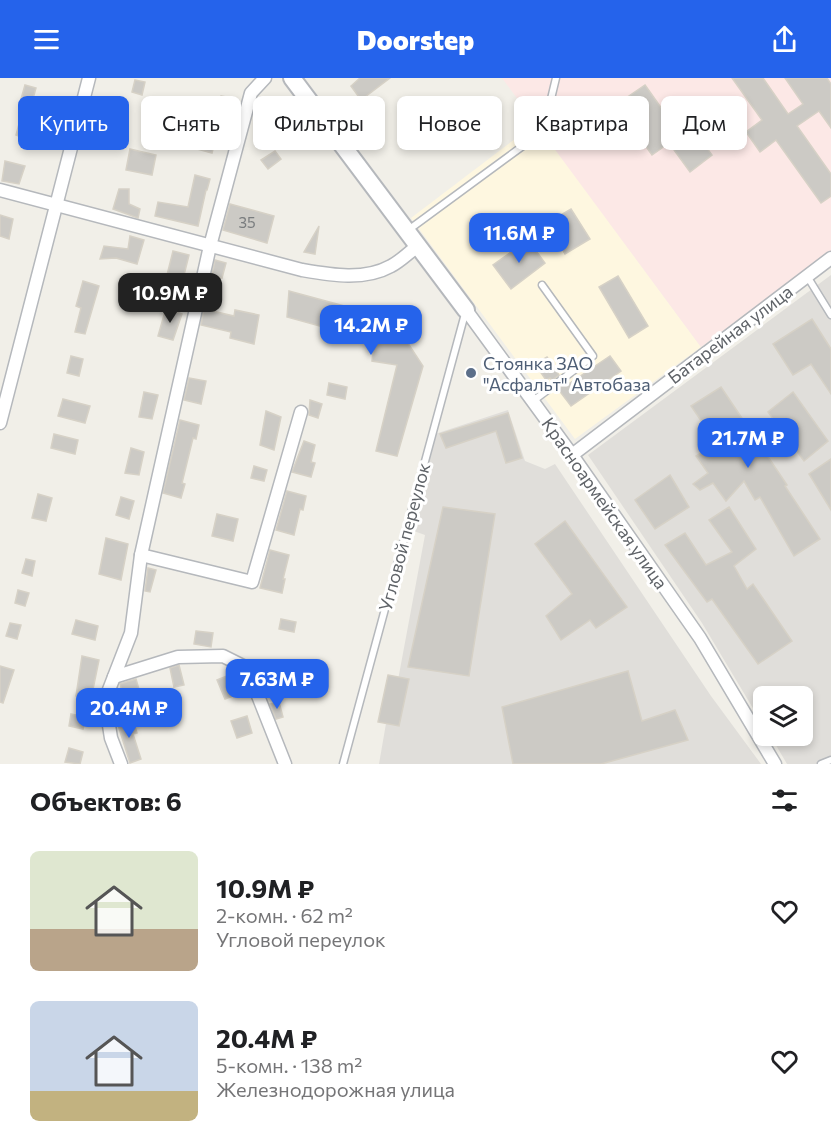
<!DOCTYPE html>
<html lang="ru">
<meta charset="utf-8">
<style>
:root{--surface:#fff;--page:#f6f6f6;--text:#202124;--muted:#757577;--accent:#2563eb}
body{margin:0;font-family:Commissioner,sans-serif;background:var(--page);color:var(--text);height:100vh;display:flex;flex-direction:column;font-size:22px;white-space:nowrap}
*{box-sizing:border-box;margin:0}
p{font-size:20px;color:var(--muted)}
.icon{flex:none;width:33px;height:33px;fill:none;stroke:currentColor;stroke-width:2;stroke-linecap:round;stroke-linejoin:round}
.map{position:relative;height:686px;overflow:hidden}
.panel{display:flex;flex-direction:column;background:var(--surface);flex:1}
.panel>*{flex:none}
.hud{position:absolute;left:18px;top:18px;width:795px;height:54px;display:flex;gap:12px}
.fabs{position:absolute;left:753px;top:608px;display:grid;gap:12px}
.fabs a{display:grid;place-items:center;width:60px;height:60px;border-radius:9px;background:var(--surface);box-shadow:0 3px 9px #0003;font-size:30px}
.price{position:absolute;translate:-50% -51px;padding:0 14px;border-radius:12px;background:var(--accent);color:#fff;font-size:20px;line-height:39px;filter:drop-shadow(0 2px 3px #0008)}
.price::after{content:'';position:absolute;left:50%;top:36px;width:18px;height:14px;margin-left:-9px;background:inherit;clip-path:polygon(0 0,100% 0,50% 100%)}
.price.on{background:#222;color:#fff}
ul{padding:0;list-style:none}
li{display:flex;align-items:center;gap:18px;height:150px;padding:0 30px}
li span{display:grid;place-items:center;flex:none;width:168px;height:120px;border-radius:9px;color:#555}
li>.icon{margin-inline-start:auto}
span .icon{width:72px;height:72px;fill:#fffc;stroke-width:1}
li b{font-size:26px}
h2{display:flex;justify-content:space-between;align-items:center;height:72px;padding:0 30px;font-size:26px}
.tag{padding:0 21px;border-radius:9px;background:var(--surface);box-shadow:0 3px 9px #0003;font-size:21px;line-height:54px}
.tag.on{background:var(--accent);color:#fff}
header{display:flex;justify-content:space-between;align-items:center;height:78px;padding:0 30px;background:var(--accent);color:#fff;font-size:27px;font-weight:800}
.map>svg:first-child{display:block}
</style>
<header><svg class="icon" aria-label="menu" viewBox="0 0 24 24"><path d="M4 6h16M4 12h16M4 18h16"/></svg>Doorstep<svg class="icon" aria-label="share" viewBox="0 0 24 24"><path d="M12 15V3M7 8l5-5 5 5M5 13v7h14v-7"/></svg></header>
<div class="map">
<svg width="831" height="686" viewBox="0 0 831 686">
<rect width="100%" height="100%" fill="#f1efe8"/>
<!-- commercial -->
<polygon fill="#fef7e0" points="536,45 701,269 575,361 411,140"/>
<!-- industrial -->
<g fill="#e0deda">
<polygon points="831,197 831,686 787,686 770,657 802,657 802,618 764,618 763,647 702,545 588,377"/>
<polygon points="508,332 525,383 545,391 555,386 711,618 761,686 379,686 393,605 398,602 425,457 411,452 435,356"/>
</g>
<!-- medical -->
<polygon fill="#fce8e6" points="502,0 831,0 831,173 701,269"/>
<!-- building -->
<g fill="#cccac5" stroke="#d6d1c6" stroke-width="1.5">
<polygon points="360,0 390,0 361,22 351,8"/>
<polygon points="732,0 763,0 788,36 803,26 785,0 827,0 831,6 831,50 819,33 797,48 831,96 831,118 821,125 776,62 760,74 746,54 762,42"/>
<polygon points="135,2 145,4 142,17 132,14"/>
<polygon points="25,7 36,10 32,24 21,21"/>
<polygon points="645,7 662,31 673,23 712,77 690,94 669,65 652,77 630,46 628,48 611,26 621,19 623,22"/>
<polygon points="221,18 232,20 227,54 211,51 218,33"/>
<polygon points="19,46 33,51 29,62 16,57"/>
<polygon points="200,59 215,63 212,75 197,71"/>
<polygon points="130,71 156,77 152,97 126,92"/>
<polygon points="275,73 281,81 268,91 261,82"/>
<polygon points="5,83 25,88 19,106 2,103"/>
<polygon points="195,97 210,101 207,112 206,112 198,148 155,138 158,124 188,129"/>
<polygon points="119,111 129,111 129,126 140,131 138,140 113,131"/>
<polygon points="230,126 274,138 267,165 223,152"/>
<polygon points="571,131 590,161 565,176 547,145"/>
<polygon points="0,137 13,141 9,161 0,158"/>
<polygon points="319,148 315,176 304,174"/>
<polygon points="130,158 144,162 137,186 116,180 100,181 104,168 128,171"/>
<polygon points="528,162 545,185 511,211 493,187"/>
<polygon points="173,173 189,177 179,217 163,213"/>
<polygon points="215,182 226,185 222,200 212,197"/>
<polygon points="618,198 648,248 629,260 599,209"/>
<polygon points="83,203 99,208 85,256 75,254 81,230 76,228"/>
<polygon points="289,213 392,241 423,288 397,378 376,373 397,287 372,283 374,263 287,239"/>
<polygon points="166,230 182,236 173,262 158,258"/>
<polygon points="204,231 234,238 235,232 259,237 254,266 230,260 231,254 201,247"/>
<polygon points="812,241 831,271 831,316 811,286 793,297 773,266"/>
<polygon points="71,278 83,281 79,298 67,295"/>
<polygon points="610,278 621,293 571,328 558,311 566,305 567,307"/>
<polygon points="547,279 559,297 552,302 550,300 546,302 535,286"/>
<polygon points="189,300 206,303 201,326 184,322"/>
<polygon points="329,305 347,309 345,321 327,317"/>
<polygon points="721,309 783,401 787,407 785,408 820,461 794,478 760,419 755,422 744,403 726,423 713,405 700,412 693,406 708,395 696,378 717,366 691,328"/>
<polygon points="144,314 158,317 152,341 139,339"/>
<polygon points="793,314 828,363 804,383 768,334"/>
<polygon points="63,321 90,328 85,345 58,338"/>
<polygon points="310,322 322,326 318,340 309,337"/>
<polygon points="266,333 281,339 274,372 260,367"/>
<polygon points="508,335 522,380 506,385 496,353 446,370 440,356"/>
<polygon points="180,342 199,347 196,361 193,360 182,405 185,406 181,420 163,415"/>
<polygon points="54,356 78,362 75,376 51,370"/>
<polygon points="304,363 315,367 311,384 315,385 311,399 292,394"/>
<polygon points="131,370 144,374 139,397 125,395"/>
<polygon points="831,381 831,432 809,396"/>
<polygon points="254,388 267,392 264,403 251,400"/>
<polygon points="670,397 689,429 655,451 635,422"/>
<polygon points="287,413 306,418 303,432 300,431 294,457 276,452"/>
<polygon points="38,416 52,420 46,443 32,440"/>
<polygon points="121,419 134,423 129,441 116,437"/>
<polygon points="443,429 495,436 469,598 408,589"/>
<polygon points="729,429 756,471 734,488 747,511 753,506 792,563 758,586 712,521 707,524 665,467 685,455 706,487 732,474 709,442"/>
<polygon points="217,436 238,441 233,463 212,458"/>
<polygon points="565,443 627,529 596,550 590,542 561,562 546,538 572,516 535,466"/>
<polygon points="106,460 128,466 121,502 99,496"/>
<polygon points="270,472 289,477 283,501 285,501 282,515 260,510"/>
<polygon points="26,481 35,483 32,498 22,495"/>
<polygon points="148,490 156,492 150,514 145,513"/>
<polygon points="18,512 29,515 25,528 15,525"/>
<polygon points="281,541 296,544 294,554 279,551"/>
<polygon points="76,542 98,548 95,562 72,556"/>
<polygon points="10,545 21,547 17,561 6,558"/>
<polygon points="196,553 213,555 211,569 194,566"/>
<polygon points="82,578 99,582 91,621 76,618"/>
<polygon points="179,587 184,607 174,609 170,590"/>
<polygon points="0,588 14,592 3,625 0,624"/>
<polygon points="261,588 276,589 275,603 261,602"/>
<polygon points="628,593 642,643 675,632 688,662 601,686 513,686 502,629"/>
<polygon points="232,596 241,615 225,621 217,602"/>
<polygon points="388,597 409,601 399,648 378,644"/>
<polygon points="136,601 142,622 126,627 120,606"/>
<polygon points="279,624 283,639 276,641 270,626"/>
<polygon points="71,636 86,639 83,651 69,648"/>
<polygon points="247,638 252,655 237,660 231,643"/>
<polygon points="132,639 137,655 133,656 141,681 130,685 117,644"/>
<polygon points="69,670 83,674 80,686 65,684"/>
</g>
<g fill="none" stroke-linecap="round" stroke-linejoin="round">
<!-- service casing -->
<g stroke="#b5b8bc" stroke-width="9">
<g id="service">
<polyline points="407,153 535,59 544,50 556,0"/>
<polyline points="807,198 831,237"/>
<polyline points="533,323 593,278 542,207"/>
<polyline points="343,686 466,232"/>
<polyline points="821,686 831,682"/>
</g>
</g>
<!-- minor casing -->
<g stroke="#b5b8bc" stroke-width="15">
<g id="minor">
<path d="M0 112 302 192C331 197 364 203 391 188 401 183 409 174 418 168"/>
<polyline points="466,232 572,377 700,560 775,686"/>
<polyline points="0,345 89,0"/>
<polyline points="572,377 831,180"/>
<polyline points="141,477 252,504 301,334"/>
<polyline points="114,599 178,579 223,578 247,590 285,686"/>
<polyline points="121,686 111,660 105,622 131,555 141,477 210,168 251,15 265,0"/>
</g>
</g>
<!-- tertiary casing -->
<g stroke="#b5b8bc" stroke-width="20">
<polyline id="tertiary" points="292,0 466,232"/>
</g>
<!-- service -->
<use href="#service" stroke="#fff" stroke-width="6"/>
<!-- minor -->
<use href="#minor" stroke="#fff" stroke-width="12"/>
<!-- tertiary -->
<use href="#tertiary" stroke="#fff" stroke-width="16"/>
</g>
<!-- markers -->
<circle fill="#5c6f8a" stroke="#fff" stroke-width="2" cx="471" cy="295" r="6"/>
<g text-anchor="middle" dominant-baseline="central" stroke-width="6" stroke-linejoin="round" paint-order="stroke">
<!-- number labels -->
<g font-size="15" fill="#7a7d7f">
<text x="247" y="144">35</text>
</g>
<!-- street labels -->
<g font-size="18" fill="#5f6368" stroke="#fff">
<text transform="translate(730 256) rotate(-37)">Батарейная улица</text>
<text transform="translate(605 425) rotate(55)">Красноармейская улица</text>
<text transform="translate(404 459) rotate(-75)">Угловой переулок</text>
</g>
<!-- service labels -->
<g font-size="18" fill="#4e5e75" stroke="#fff" text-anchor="start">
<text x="483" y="285">Стоянка ЗАО<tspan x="483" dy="21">"Асфальт" Автобаза</tspan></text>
</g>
</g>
</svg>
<div class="fabs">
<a><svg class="icon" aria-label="layers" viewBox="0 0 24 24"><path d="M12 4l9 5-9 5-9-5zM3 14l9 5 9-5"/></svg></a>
</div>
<b class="price" style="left:519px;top:186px">11.6M ₽</b>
<b class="price on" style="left:170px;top:246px">10.9M ₽</b>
<b class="price" style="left:371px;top:278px">14.2M ₽</b>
<b class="price" style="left:748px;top:391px">21.7M ₽</b>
<b class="price" style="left:277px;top:632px">7.63M ₽</b>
<b class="price" style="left:129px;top:661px">20.4M ₽</b>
<div class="hud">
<a class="tag on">Купить</a>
<a class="tag">Снять</a>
<a class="tag">Фильтры</a>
<a class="tag">Новое</a>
<a class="tag">Квартира</a>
<a class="tag">Дом</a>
</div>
</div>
<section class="panel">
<h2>Объектов: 6<svg class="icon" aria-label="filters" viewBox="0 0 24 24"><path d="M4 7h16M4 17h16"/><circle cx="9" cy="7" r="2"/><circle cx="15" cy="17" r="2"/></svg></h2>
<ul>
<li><span style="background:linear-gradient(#dfe7d0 65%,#b9a48a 0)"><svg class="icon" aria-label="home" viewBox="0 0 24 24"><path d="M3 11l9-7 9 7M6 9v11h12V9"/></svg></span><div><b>10.9M ₽</b><p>2-комн. · 62 m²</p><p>Угловой переулок</p></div><svg class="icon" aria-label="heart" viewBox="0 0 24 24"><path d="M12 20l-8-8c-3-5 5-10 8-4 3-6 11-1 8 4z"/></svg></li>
<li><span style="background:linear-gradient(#c9d6e8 75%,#c2b280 0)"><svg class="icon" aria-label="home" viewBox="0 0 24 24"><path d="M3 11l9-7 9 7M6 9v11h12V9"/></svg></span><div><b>20.4M ₽</b><p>5-комн. · 138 m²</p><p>Железнодорожная улица</p></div><svg class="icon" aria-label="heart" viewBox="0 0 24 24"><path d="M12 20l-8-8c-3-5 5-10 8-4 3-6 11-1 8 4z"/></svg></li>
</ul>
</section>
